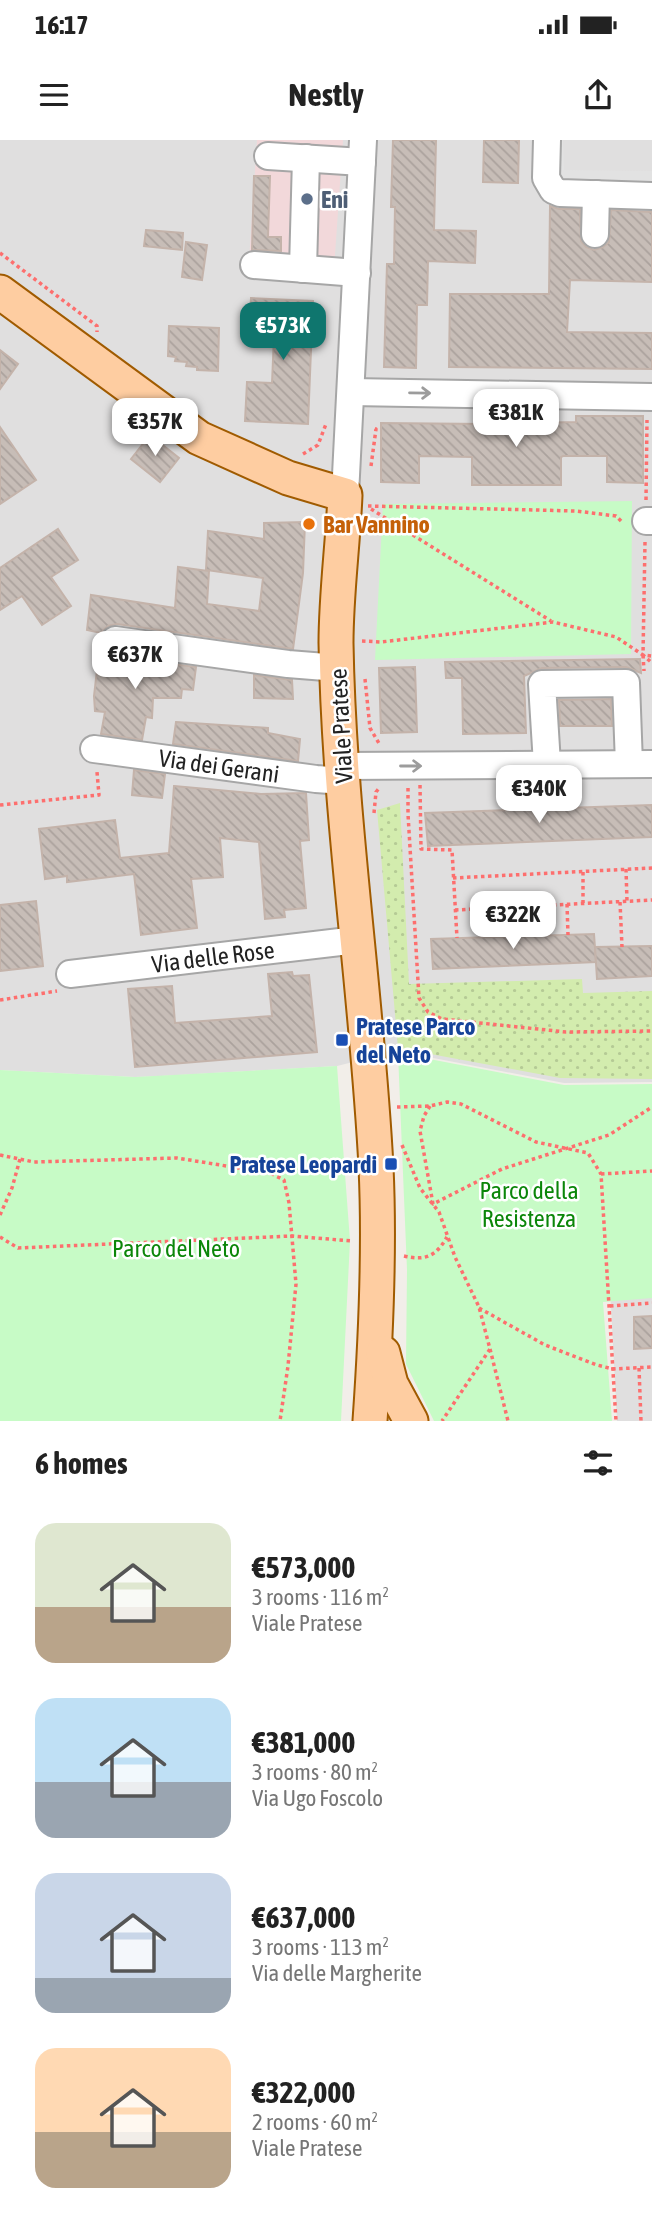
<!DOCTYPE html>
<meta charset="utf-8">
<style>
:root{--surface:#fff;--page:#f6f6f6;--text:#222;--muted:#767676;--accent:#0f766e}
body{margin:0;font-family:"Asap Condensed",sans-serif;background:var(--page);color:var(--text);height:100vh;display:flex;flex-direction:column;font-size:26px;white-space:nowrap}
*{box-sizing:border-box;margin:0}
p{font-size:23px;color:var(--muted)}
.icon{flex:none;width:38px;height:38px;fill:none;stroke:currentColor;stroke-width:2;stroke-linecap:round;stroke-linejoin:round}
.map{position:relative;height:1281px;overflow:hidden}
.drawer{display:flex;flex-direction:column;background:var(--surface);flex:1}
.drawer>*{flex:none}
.price{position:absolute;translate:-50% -60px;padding:0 16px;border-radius:14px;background:#fff;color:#222;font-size:23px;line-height:46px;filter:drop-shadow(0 2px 4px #0008)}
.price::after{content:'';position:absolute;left:50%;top:42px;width:21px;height:16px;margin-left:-10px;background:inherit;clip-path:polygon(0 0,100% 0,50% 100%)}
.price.selected{background:var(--accent);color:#fff}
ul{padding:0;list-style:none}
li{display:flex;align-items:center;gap:21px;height:175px;padding:0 35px}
li span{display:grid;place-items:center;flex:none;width:196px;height:140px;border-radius:21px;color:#555}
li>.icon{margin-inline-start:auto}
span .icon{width:84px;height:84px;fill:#fffc;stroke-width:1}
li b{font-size:30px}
h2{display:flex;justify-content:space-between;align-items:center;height:84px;padding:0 35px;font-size:30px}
.status{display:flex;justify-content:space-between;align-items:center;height:49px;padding:0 35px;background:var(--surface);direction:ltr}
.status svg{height:19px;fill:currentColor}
header{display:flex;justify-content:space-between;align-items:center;height:91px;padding:0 35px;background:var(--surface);font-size:32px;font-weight:700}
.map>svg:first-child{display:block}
</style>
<div class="status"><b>16:17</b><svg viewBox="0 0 49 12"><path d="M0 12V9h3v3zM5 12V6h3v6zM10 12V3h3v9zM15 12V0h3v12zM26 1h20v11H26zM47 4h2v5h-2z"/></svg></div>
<header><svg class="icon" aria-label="menu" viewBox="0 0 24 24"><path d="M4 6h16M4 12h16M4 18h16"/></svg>Nestly<svg class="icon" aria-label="share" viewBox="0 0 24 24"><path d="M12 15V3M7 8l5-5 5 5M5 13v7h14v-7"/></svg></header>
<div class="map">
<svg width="652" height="1281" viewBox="0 0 652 1281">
<defs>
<pattern id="garden-dots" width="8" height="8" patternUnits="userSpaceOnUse" patternTransform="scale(1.75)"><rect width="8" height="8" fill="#d3ecae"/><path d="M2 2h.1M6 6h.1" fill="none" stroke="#b5ca95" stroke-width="1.8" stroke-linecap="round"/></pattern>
<pattern id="building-back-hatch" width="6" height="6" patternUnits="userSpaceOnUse" patternTransform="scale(1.75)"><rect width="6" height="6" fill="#c7bdb7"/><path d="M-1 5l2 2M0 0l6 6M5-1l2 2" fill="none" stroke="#aba29d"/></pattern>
</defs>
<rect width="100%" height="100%" fill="#f2eee9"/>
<!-- residential -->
<g fill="#e0dfdf">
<polygon points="0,0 652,0 652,942 564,943 397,911 337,926 161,936 135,937 0,930"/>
<polygon points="652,1028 652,1281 617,1281 604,1030"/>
</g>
<!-- commercial -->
<polygon fill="#f2d8da" points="257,0 343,0 333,143 248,137"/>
<!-- park -->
<g fill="#c7fbc6">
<polygon points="632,361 631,514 375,520 383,364"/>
<polygon points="398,913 564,945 652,944 652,1158 603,1162 612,1281 434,1281 406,1224 407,1130"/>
<polygon points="337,926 350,1101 341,1281 0,1281 0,930 135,937"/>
</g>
<!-- garden -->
<polygon fill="url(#garden-dots)" points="400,663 409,844 582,839 583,853 652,851 652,939 560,938 398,908 377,670"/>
<!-- parking -->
<polygon fill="#e2e2e2" points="551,0 563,0 564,30 652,31 652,47 550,46"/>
<!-- building -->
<g fill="url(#building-back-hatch)" stroke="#c4b3aa" stroke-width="2">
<polygon points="393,0 436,0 434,90 476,91 475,123 428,121 427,165 417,165 416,228 384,227 387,124 394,124 395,67 391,67"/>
<polygon points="484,0 519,0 518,43 483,42"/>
<polygon points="254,36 270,36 268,97 281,97 281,111 252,110"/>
<polygon points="550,66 559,69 580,69 581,101 586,107 594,110 603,107 609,102 611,70 652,72 652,142 570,140 567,192 652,193 652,229 449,227 450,154 549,154"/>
<polygon points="146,90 183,93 182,110 144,106"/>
<polygon points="186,102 207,105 202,140 182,137"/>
<polygon points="251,158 313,161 308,284 245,281 247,242 272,243 274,196 249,195"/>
<polygon points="169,186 219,188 218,231 197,230 197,227 186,226 187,222 175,221 176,217 168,216"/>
<polygon points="0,210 18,224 0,249"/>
<polygon points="576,276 643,276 643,343 607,342 607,316 563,316 561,317 561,345 472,345 472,317 419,316 419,343 381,342 381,283 487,284 576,282"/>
<polygon points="0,287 36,340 0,364"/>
<polygon points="150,295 179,318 160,342 131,319"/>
<polygon points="305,382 303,433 293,509 117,484 108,486 101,493 87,490 91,455 175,468 178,427 209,431 207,464 259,471 263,438 206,430 208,391 264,399 264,383"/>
<polygon points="58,389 78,420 51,437 71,466 42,485 22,456 0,470 0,428"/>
<polygon points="100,504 105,512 113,516 196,527 193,550 182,549 181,558 153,558 152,578 146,577 142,600 101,594 105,572 95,571 94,556"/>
<polygon points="640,519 641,533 626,527 542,528 524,536 526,593 463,594 462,538 446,538 445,522"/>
<polygon points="415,527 417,592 381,593 379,528"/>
<polygon points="254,535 292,540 293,559 254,558"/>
<polygon points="611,559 612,586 560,586 559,560"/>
<polygon points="176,582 268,588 268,593 300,599 298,621 173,604"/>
<polygon points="134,630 165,634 162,658 132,655"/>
<polygon points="174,646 261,654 306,653 309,700 300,701 306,768 284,770 285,777 265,779 259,702 220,698 223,737 191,739 197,788 141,795 134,734 67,742 67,736 45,739 39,689 115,680 120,718 169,713"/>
<polygon points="652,665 652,697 428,706 425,673"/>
<polygon points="36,761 43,826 0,831 0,765"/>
<polygon points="594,794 596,822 433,829 431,799"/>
<polygon points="652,806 652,836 597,839 595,807"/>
<polygon points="292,832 293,836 309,835 317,912 135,927 128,849 172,846 175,883 272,876 268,834"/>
<polygon points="652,1176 652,1208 634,1209 634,1177"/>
</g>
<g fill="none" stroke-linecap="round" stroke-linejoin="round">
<!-- minor casing -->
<g stroke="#a6a6a6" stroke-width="30">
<g id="minor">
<polyline points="547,0 546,38 553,50 560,53 652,56"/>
<polyline points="268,16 362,22"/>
<polyline points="595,94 596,54"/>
<polyline points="254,125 357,133"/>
<polyline points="303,129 306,18"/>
<polyline points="351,252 652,257"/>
<polyline points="345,355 363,0"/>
<polyline points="646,381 652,381"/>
<polyline points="115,500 288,524 338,528"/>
<polyline points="94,609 316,639 344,641"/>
<polyline points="547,624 542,544 626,543 629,624"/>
<polyline points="343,626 652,624"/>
<polyline points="70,834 357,800"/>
</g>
</g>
<!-- major casing -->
<g stroke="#a05b00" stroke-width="37">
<g id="major">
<path d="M0 152 199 298 288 338 345 355C343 404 336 454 336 503 339 678 367 852 376 1027 380 1112 376 1196 370 1281"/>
<polyline points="383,1213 391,1244 411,1281"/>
</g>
</g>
<!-- path -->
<g stroke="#fd6f6e" stroke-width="3.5" stroke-dasharray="3.5 3.5" stroke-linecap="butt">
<polyline points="0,113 97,186 97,192"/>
<polyline points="303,314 318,305 326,284"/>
<polyline points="371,326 376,289 372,288"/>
<polyline points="646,360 647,280"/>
<polyline points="368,366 576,371 616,376 623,383"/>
<polyline points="371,369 551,481"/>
<polyline points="645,402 643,515 652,523"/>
<polyline points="362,501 381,502 553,482 616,497 643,515 652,516"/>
<polyline points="643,515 644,531"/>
<polyline points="365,539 370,588 380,605"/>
<polyline points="420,645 421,709 452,710 457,798"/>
<polyline points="408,648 408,674 419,858 428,872 442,879 566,892 652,891"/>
<polyline points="0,665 99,655 97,632"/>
<polyline points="374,673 376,652 380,647"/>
<polyline points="626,729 627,761"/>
<polyline points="583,732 583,763"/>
<polyline points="453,738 652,728"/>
<polyline points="620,762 622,807"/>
<polyline points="567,764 568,795"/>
<polyline points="513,767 516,796"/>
<polyline points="455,770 652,760"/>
<polyline points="0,860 57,851"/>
<polyline points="430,966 424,976 420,991 433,1064 502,1029 609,995 652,967"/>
<polyline points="397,967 430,966 447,962 461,964 536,1002 588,1013 601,1034 616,1281"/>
<polyline points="402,1005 420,1048 439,1072 455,1117 479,1167 490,1209 442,1281"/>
<polyline points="0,1015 34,1022 177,1018 270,1033 284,1040 289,1063 296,1144 288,1226 280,1281"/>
<polyline points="601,1034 652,1031"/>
<polyline points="0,1075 12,1048 20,1019"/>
<polyline points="0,1097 18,1108 292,1096 352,1101"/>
<path d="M404 1116C426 1121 436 1116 447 1097"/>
<polyline points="610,1166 652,1163"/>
<polyline points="479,1168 545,1205 597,1225 613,1229 652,1227"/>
<polyline points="490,1209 508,1281"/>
<polyline points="639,1228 641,1281"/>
</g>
<!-- minor -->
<use href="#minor" stroke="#fff" stroke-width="26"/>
<!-- major -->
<use href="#major" stroke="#fecda1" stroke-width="33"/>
</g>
<!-- one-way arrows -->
<defs><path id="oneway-shaft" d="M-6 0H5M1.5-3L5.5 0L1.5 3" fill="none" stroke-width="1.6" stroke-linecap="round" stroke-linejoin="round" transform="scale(1.75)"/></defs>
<g stroke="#9c9c9c">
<use href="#oneway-shaft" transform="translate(420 253) rotate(1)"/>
<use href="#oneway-shaft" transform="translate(411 626)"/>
</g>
<!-- markers -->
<circle fill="#5c6f8a" stroke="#fff" stroke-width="2.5" cx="307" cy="59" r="7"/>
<circle fill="#e8710a" stroke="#fff" stroke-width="2.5" cx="309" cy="384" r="7"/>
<g fill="#1a4fb4" stroke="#fff" stroke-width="2.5">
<rect x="335" y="893" width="14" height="14" rx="3.5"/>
<rect x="384" y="1017" width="14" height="14" rx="3.5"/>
</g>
<g text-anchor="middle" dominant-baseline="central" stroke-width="5" stroke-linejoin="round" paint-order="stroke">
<!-- service labels -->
<g font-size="24" font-weight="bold" fill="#4e5e75" stroke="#fff" text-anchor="start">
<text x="321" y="59">Eni</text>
</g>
<!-- food labels -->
<g font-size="24" font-weight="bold" fill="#c56008" stroke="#fff" text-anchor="start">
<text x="323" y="384">Bar Vannino</text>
</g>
<!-- street labels -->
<g font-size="24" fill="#222" stroke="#fff">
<text transform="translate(341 586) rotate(-93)">Viale Pratese</text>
<text transform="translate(219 626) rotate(8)">Via dei Gerani</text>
<text transform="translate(213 817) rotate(-7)">Via delle Rose</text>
</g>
<!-- transit labels -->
<g font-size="24" font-weight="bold" fill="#164399" stroke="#fff" text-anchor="start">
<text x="356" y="886">Pratese Parco<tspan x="356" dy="28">del Neto</tspan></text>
<text x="377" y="1024" text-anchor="end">Pratese Leopardi</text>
</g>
<!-- park labels -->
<g font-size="24" fill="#0b8609" stroke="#fff">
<text x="529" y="1050">Parco della<tspan x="529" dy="28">Resistenza</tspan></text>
<text x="176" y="1108">Parco del Neto</text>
</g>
</g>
</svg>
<b class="price selected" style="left:283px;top:222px">€573K</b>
<b class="price" style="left:516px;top:309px">€381K</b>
<b class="price" style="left:155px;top:318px">€357K</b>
<b class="price" style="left:135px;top:551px">€637K</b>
<b class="price" style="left:539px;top:685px">€340K</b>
<b class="price" style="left:513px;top:811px">€322K</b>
</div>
<section class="drawer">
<h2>6 homes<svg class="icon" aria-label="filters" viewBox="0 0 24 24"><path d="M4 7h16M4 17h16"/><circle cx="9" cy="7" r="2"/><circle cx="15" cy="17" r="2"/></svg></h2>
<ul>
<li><span style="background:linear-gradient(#dfe7d0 60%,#b9a48a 0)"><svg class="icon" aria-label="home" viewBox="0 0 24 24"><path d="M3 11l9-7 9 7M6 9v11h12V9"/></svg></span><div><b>€573,000</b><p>3 rooms · 116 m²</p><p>Viale Pratese</p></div></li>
<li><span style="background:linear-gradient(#bfe0f5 60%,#9aa5b1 0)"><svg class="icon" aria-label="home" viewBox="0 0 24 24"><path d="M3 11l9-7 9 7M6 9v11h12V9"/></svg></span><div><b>€381,000</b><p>3 rooms · 80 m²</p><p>Via Ugo Foscolo</p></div></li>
<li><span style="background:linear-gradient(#c9d6e8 75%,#9aa5b1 0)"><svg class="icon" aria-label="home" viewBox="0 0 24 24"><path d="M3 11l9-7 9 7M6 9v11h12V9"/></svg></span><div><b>€637,000</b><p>3 rooms · 113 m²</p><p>Via delle Margherite</p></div></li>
<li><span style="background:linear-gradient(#ffd9b3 60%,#b9a48a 0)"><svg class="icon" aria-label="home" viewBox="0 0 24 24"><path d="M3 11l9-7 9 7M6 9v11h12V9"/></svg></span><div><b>€322,000</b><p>2 rooms · 60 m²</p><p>Viale Pratese</p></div></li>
</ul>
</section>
